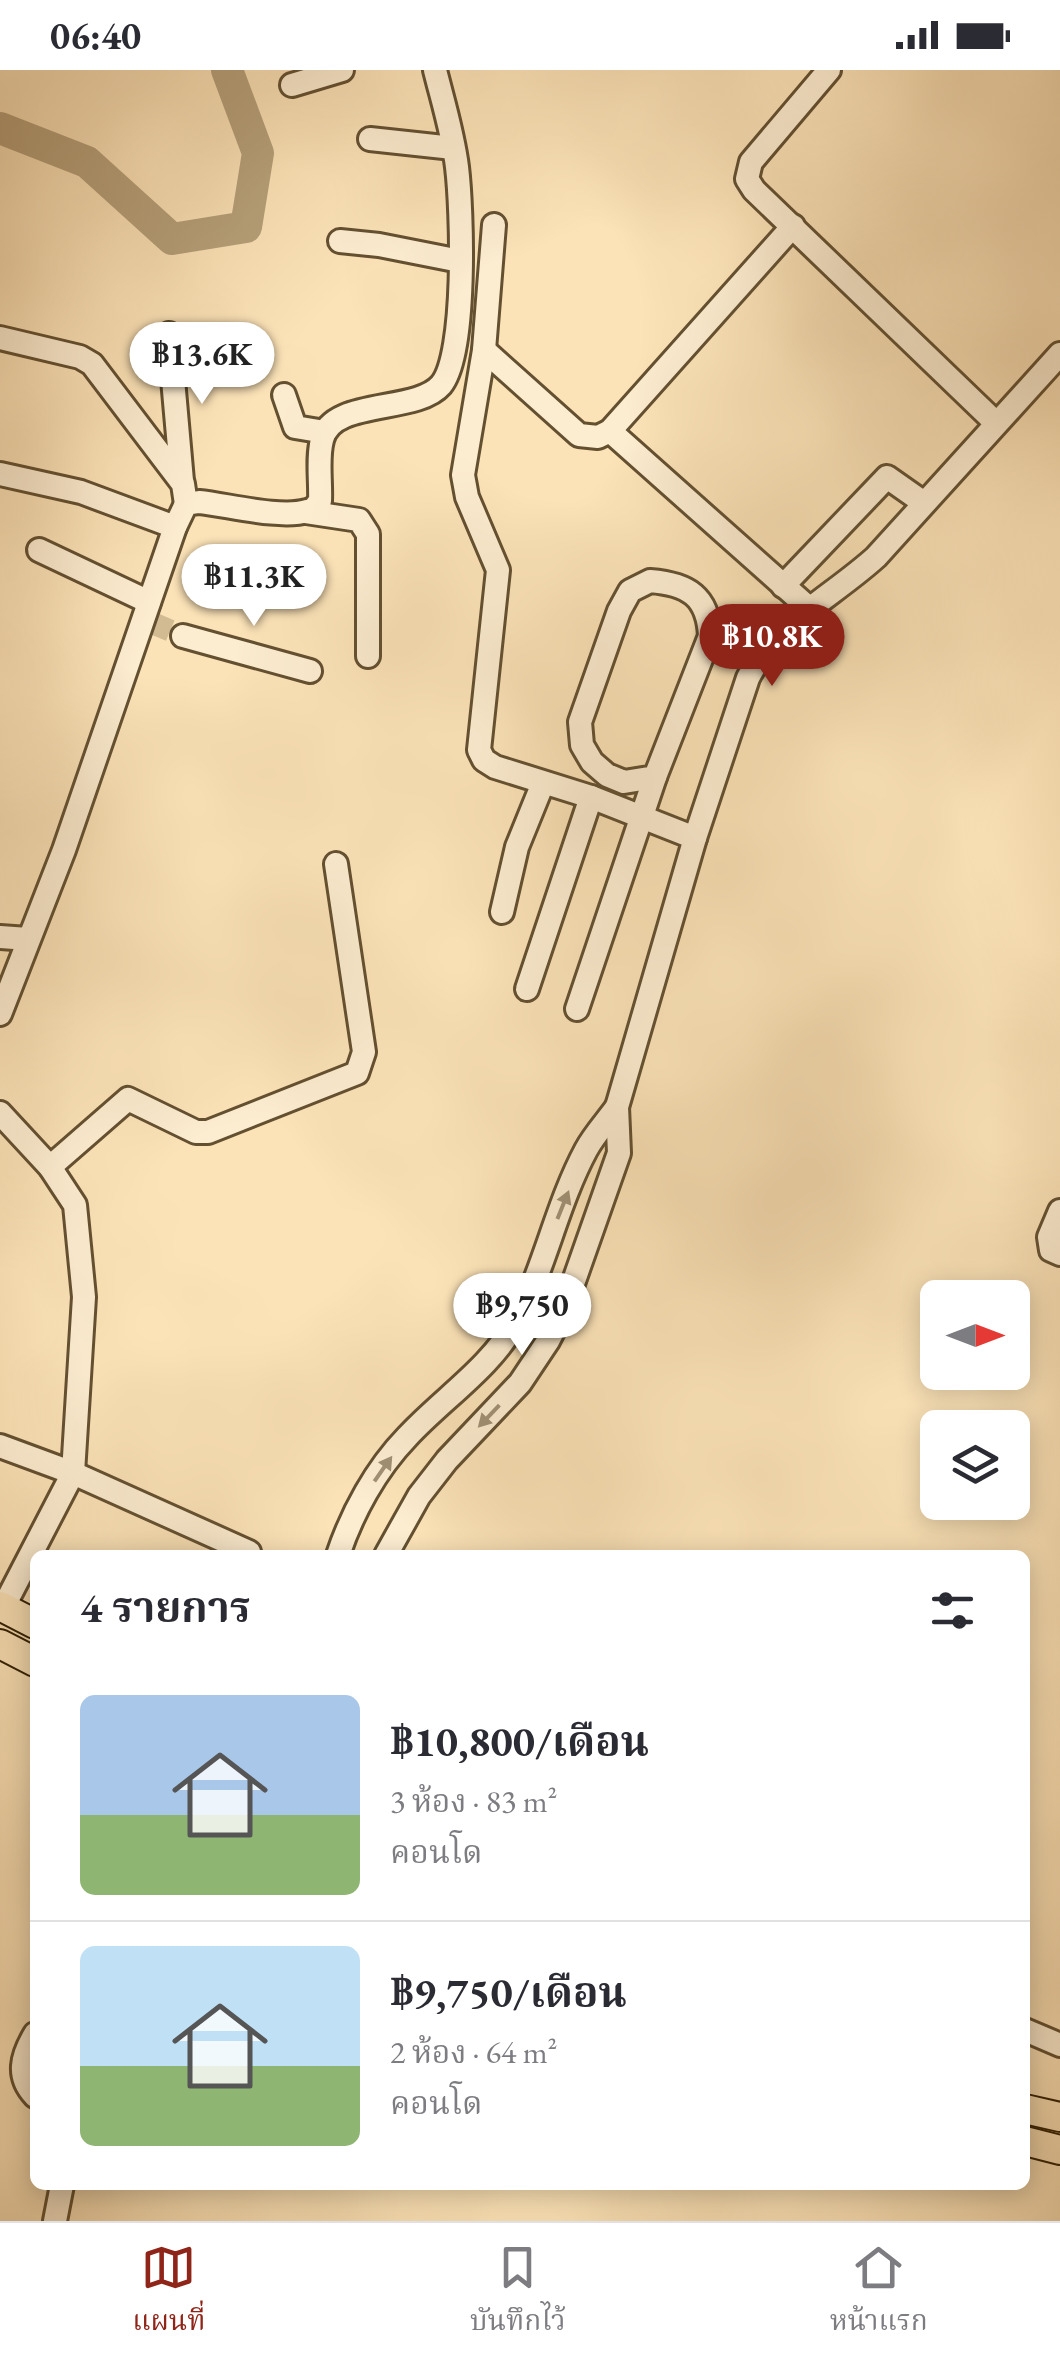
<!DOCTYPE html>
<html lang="th">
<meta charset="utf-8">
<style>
:root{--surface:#fff;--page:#f7f7f7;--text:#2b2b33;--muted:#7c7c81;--line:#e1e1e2;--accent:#8f2418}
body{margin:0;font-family:"EB Garamond","Noto Serif Thai",serif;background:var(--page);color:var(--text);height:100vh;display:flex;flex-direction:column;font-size:38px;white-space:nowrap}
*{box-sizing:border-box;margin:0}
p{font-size:32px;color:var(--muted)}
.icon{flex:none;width:55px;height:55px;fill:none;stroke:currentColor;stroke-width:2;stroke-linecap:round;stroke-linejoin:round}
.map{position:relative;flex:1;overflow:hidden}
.sheet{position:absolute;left:30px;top:1480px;width:1000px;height:640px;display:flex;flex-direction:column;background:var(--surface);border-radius:15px;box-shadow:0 5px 25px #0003}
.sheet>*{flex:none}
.needle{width:65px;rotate:90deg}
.fabs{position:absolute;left:920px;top:1210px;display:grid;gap:20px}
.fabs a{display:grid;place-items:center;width:110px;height:110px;border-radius:15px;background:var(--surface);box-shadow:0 5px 25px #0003;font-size:50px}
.price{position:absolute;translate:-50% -85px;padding:0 22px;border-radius:35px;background:#fff;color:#222;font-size:32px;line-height:65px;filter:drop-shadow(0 2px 5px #0008)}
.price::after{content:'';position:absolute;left:50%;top:60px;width:30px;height:22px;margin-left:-15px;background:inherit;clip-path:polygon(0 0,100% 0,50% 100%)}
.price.on{background:var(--accent);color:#fff}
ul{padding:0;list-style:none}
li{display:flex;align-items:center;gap:30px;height:250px;padding:0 50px}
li+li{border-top:2px solid var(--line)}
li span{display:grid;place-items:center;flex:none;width:280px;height:200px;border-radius:15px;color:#555}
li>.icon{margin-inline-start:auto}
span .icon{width:120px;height:120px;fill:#fffc;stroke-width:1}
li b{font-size:42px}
h2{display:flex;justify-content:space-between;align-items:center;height:120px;padding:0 50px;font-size:42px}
.status{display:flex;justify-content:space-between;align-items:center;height:70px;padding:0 50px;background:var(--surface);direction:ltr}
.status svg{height:28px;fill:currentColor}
.menu{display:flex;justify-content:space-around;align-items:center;height:140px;border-top:2px solid var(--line);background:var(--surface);font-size:28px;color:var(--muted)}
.menu a{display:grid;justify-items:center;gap:5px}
.menu .on{color:var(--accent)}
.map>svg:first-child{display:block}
</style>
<div class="status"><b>06:40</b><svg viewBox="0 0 49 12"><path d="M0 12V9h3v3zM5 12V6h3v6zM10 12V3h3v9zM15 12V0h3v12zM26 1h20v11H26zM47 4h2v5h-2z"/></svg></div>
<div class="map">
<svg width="1060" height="2151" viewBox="0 0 1060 2151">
<rect width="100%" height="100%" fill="#fbe2b7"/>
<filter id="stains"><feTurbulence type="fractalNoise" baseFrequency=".002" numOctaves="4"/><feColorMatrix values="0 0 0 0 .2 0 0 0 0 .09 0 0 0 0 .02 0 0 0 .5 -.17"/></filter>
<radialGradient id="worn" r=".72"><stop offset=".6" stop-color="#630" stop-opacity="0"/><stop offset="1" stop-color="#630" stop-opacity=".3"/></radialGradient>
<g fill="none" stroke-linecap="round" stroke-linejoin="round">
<!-- river -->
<polyline stroke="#b6a07a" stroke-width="32" points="0,58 87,92 172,169 246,157 258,83 227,0"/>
<!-- minor-tunnel -->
<polyline stroke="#d2bb93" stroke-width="22" stroke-dasharray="22 11" stroke-linecap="butt" points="150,552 183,566"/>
<!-- minor casing -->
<g stroke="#635031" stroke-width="28">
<g id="minor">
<polyline points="829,0 751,92 747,109 754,120 996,353"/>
<polyline points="292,15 342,0"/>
<polyline points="370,69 453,78"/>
<polyline points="494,155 484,280 463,405 467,427 498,500 479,680 484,690 495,697 591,727 695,768"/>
<polyline points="340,171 379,175 460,191"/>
<polyline points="169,264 182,411"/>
<polyline points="0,268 80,287 92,294 183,414 186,434"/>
<polyline points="484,280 579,365 598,367 610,361 793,156"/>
<polyline points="284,325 295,357 325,362"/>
<polyline points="610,361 810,539"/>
<polyline points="0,404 81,422 175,457"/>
<polyline points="306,442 359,450 368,464 368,586"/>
<polyline points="39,480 149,532"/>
<path d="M650 511C688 514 708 526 710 566L655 707 624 712 607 705 592 692 582 675 580 652 619 541 630 521Z"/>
<polyline points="783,516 887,407 924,433"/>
<polyline points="183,566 310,601"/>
<polyline points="502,842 517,777 543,713"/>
<polyline points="0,867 28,869"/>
<polyline points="527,919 591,727"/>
<polyline points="577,939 655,707"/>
<path d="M0 944 64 780 175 457 186 434 199 432C228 435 281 449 307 441 315 439 315 437 320 431 321 412 317 388 322 370 331 328 416 344 441 315 467 284 462 139 457 97 453 64 443 32 435 0"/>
<polyline points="0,1043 50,1097 75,1135 84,1227 73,1403 3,1538"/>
<polyline points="50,1097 128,1029 196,1062 208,1062 357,1003 364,982 336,794"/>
<polyline points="1060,1141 1049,1167 1051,1180 1060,1184"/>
<polyline points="0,1376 73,1403 249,1482"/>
<path d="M338 1485C352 1443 376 1399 407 1367 443 1328 491 1298 517 1250 545 1197 557 1134 586 1080 594 1065 607 1051 617 1037"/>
<path d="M386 1485 419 1426 447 1390 520 1313 548 1271 563 1242 619 1083 617 1037 695 768 748 608C775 554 832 527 876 487L1060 284"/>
<polyline points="1025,1960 1060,1975"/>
<path d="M35 1964C22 1986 16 2006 35 2026"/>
<polyline points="55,2151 62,2115"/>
</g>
</g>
<!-- major casing -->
<g stroke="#301f04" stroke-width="32">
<g id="major">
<polyline points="0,1536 35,1554"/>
<polyline points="0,1574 35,1592"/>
<polyline points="1025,2039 1060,2047"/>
<polyline points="1025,2071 1060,2080"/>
</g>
</g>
<!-- minor -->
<use href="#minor" stroke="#fcecd0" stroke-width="22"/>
<!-- major -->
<use href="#major" stroke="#fbe2b7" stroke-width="28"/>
</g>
<!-- one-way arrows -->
<defs><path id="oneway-solid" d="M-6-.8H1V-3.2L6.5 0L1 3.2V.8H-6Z" transform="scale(2.5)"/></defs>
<g fill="#a09074">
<use href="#oneway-solid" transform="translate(563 1135) rotate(-68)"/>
<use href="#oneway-solid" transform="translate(489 1346) rotate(134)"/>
<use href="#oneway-solid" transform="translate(383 1399) rotate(-55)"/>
</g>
<rect width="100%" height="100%" filter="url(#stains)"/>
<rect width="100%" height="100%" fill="url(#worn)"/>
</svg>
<div class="fabs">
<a><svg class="needle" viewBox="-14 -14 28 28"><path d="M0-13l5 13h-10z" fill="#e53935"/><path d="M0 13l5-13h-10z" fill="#7c7c81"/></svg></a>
<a><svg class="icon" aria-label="layers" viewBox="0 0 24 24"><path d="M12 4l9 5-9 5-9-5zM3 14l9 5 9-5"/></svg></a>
</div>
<b class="price" style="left:202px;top:337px">฿13.6K</b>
<b class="price" style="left:254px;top:559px">฿11.3K</b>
<b class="price on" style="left:772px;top:619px">฿10.8K</b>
<b class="price" style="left:522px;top:1288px">฿9,750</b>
<section class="sheet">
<h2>4 รายการ<svg class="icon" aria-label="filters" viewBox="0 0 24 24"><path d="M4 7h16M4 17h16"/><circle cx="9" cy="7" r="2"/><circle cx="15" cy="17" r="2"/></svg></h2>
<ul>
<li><span style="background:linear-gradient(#a9c7e8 60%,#8fb573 0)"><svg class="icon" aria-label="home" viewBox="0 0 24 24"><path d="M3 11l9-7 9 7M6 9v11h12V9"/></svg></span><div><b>฿10,800/เดือน</b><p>3 ห้อง · 83 m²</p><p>คอนโด</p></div></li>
<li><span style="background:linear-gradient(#bfe0f5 60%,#8fb573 0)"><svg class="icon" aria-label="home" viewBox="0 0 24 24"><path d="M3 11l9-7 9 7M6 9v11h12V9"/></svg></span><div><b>฿9,750/เดือน</b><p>2 ห้อง · 64 m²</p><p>คอนโด</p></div></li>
</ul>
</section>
</div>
<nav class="menu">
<a class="on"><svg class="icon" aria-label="map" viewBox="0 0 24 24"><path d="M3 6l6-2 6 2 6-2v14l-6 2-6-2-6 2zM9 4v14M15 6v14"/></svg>แผนที่</a>
<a><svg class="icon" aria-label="saved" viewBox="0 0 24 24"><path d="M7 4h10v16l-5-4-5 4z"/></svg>บันทึกไว้</a>
<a><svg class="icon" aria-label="home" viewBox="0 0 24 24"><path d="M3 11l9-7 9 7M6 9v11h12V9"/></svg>หน้าแรก</a>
</nav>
